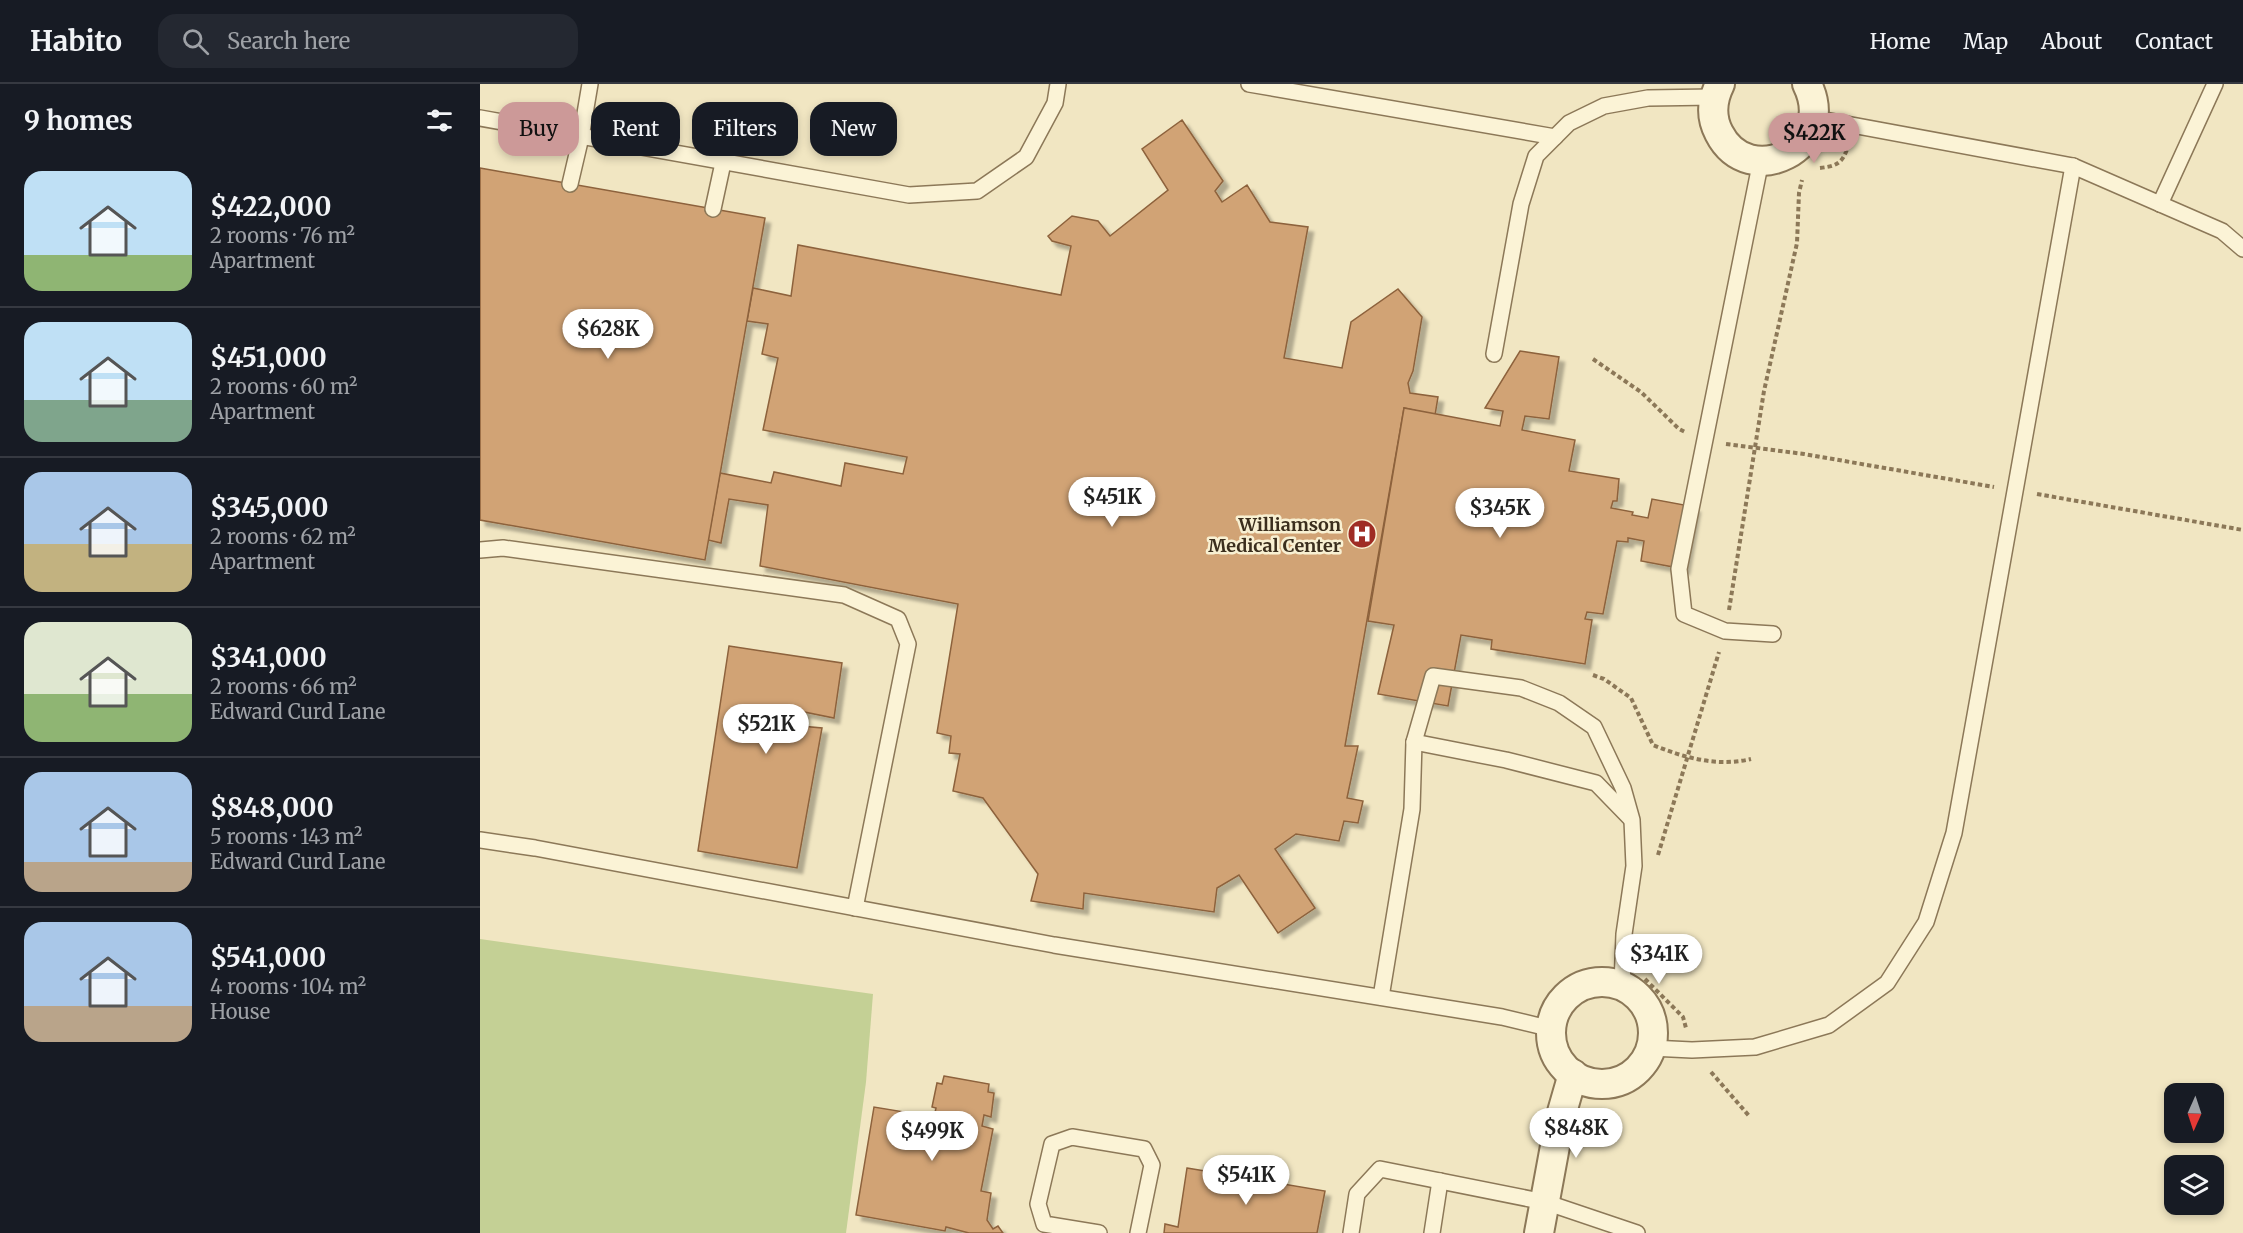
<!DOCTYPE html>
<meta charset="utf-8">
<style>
:root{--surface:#171b24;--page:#242831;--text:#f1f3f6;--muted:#9ea1a6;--line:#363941;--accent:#cc9998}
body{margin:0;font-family:Merriweather,serif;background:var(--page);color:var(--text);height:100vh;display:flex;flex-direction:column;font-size:22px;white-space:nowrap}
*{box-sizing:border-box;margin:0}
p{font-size:20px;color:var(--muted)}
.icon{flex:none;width:33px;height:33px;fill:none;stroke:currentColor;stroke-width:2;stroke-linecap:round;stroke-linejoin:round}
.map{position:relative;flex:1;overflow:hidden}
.details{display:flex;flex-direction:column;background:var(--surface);width:480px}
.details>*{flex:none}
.banner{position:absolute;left:18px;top:18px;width:570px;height:54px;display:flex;gap:12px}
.needle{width:39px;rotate:183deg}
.fabs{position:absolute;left:1684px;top:999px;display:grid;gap:12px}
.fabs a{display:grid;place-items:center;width:60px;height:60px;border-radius:12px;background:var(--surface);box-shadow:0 3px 9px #0003;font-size:30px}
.price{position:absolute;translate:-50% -51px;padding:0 14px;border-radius:21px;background:#fff;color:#222;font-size:20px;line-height:39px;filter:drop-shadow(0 2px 3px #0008)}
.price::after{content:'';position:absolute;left:50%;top:36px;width:18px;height:14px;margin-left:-9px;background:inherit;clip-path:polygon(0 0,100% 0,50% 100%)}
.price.current{background:var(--accent);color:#111}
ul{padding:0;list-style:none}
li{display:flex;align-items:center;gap:18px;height:150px;padding:0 24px}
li+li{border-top:2px solid var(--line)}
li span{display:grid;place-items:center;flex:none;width:168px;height:120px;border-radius:18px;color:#555}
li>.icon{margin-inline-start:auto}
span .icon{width:72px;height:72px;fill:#fffc;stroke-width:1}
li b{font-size:26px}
h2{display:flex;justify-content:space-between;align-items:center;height:72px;padding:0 24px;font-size:26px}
.chip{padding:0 21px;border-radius:18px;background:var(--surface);box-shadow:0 3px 9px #0003;font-size:21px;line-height:54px}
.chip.current{background:var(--accent);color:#111}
header{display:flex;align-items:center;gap:36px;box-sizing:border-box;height:84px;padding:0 30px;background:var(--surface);border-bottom:2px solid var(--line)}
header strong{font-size:28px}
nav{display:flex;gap:33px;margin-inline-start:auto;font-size:21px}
.search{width:420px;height:54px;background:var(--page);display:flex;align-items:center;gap:15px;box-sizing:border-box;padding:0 21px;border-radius:18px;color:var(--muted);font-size:22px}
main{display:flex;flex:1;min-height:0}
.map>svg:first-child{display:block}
</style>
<header>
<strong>Habito</strong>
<div class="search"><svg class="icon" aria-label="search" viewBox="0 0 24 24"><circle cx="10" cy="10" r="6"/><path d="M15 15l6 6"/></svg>Search here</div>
<nav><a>Home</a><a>Map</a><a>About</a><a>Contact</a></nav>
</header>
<main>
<section class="details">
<h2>9 homes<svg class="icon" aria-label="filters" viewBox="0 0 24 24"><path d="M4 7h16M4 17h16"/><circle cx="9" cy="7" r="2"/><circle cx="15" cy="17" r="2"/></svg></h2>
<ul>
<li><span style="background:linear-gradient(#bfe0f5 70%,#8fb573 0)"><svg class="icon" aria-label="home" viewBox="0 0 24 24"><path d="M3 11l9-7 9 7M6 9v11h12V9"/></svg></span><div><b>$422,000</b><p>2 rooms · 76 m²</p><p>Apartment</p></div></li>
<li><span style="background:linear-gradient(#bfe0f5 65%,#7fa58c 0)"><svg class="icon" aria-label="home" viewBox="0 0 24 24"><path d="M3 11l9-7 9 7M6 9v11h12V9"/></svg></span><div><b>$451,000</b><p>2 rooms · 60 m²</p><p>Apartment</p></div></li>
<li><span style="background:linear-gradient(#a9c7e8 60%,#c2b280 0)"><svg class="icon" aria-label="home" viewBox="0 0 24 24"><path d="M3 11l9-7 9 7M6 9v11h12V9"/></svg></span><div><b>$345,000</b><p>2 rooms · 62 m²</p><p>Apartment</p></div></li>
<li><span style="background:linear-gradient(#dfe7d0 60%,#8fb573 0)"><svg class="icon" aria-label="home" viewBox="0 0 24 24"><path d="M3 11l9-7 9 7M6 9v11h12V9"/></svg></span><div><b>$341,000</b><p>2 rooms · 66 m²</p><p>Edward Curd Lane</p></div></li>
<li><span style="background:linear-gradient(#a9c7e8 75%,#b9a48a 0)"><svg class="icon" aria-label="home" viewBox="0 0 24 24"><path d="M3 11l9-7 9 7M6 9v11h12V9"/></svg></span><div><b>$848,000</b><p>5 rooms · 143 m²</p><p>Edward Curd Lane</p></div></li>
<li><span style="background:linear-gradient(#a9c7e8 70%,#b9a48a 0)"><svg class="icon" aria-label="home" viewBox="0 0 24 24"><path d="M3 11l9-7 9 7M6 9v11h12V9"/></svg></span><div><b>$541,000</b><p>4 rooms · 104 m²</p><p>House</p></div></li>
</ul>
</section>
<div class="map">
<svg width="1763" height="1149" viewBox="0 0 1763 1149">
<defs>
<filter id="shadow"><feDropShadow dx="5.5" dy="5.5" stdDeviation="1.5" flood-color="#0004"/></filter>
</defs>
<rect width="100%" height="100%" fill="#f1e6c2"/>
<!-- green -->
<polygon fill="#c4d095" points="0,855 393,910 386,998 366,1149 0,1149"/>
<!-- building -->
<g fill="#d1a375" stroke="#8d623c" stroke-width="1.5" filter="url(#shadow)">
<polygon points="702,36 743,97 735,107 742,118 767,101 790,138 828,143 804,274 862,284 871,238 918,205 942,233 933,287 928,299 930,309 958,313 955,331 924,324 865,662 878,662 867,714 883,717 878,739 864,737 859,757 816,750 795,765 835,824 798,849 759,791 737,804 734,828 604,809 603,825 551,817 558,790 503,714 473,707 480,670 469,669 471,652 457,649 478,520 280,482 288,421 249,415 241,459 228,456 240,389 291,399 294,388 361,402 365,379 423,390 427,373 283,346 298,274 282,270 288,240 267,237 273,204 311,212 318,161 581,211 591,162 572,157 568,152 592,132 618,137 630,152 688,106 662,65"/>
<polygon points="0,84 285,134 225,476 0,436"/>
<polygon points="1040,267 1079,273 1069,335 1045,332 1042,346 1095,356 1089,387 1139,395 1137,417 1133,417 1131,424 1153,428 1152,431 1168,434 1172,415 1215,423 1204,485 1161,477 1164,457 1148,454 1148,458 1137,457 1123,530 1107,528 1105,535 1112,536 1105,580 1011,565 1012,556 981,551 968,622 898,610 914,541 888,537 924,324 1020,342 1023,327 1005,324"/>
<polygon points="249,562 362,579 354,634 324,628 321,642 342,644 317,784 218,767"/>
<polygon points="464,992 509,1000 508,1008 514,1009 511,1033 504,1031 502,1042 513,1045 501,1107 511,1109 507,1136 513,1145 518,1142 523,1149 489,1149 466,1143 465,1147 376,1131 394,1023 454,1033 456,1024 452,1023 457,999 462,1000"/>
<polygon points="707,1084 845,1107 837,1149 684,1149 685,1140 698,1143"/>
</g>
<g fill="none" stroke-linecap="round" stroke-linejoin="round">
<!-- service casing -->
<g stroke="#8c7858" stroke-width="18">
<g id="service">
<polyline points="769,0 1075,53"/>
<polyline points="0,34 429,111 497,107 546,73 575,19 578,0"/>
<polyline points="1334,34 1593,82 1742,147 1763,165"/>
<polyline points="1281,76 1199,485 1204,530 1245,547 1293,550"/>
<polyline points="90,100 101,53 110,0"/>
<polyline points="1680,120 1735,0"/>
<polyline points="233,125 243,79"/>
<polyline points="1014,270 1041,120 1056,72 1089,39 1124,22 1168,14 1234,13"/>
<polyline points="0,466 23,464 364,511 418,535 428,560 375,824"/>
<polyline points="934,658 1026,676 1116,699 1151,735"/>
<polyline points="0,756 55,764 574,861 1022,933 1072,945"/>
<polyline points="901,913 932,725 934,658 953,592 1041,604 1079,619 1114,643 1143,704 1152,736 1154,782 1144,850 1142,901"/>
<polyline points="1171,964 1212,966 1275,963 1349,941 1407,899 1446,838 1474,749 1593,82"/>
<polyline points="619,1149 564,1140 558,1120 572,1060 592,1053 664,1065 672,1081 658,1149"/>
<polyline points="871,1149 877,1110 900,1085 1065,1118 1157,1149"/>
<polyline points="952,1149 960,1097"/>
</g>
</g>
<!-- minor casing -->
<g stroke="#8c7858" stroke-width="32">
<g id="minor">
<path d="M1240 0C1232 16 1230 32 1239 49 1269 108 1359 64 1327 0"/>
<circle cx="1122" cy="949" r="51"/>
<polyline points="1059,1149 1080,1035 1093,990"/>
</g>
</g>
<!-- path -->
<g stroke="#8c7858" stroke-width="4" stroke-dasharray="4.5 3" stroke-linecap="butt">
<path d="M1340 84C1357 82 1363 79 1368 62"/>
<polyline points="1113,275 1161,308 1199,345 1205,348"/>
<polyline points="1246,360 1324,370 1514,403"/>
<polyline points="1557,410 1763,446"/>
<polyline points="1249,526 1284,307 1317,159 1319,109 1322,96"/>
<path d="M1113 591 1124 595 1151 614 1173 661C1205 674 1237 683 1271 675"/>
<polyline points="1178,771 1239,568"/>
<polyline points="1165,895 1203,933 1206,944"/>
<polyline points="1231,988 1270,1033"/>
</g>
<!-- service -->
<use href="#service" stroke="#fbf3d6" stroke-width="15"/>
<!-- minor -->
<use href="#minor" stroke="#fbf3d6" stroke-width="28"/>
</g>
<!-- icons -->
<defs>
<g id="hospital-disc" transform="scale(1.5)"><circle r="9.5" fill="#9f2c24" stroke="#f8f0d2"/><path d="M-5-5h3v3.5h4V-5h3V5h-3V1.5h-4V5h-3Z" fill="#fff"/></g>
</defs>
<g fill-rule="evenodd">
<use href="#hospital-disc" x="882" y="450"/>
</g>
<g text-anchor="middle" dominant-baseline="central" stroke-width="5" stroke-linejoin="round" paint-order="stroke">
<!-- poi labels -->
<g font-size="18" font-weight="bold" fill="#3b2e1d" stroke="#f8f0d2" text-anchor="end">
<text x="861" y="440">Williamson<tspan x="861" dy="21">Medical Center</tspan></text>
</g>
</g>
</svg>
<div class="fabs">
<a><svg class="needle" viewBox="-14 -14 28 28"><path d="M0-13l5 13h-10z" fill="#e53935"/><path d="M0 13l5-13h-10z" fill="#9ea1a6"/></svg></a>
<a><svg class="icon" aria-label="layers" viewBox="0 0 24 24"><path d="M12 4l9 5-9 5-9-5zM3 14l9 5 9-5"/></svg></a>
</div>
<b class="price current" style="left:1334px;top:80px">$422K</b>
<b class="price" style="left:128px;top:276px">$628K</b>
<b class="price" style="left:632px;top:444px">$451K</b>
<b class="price" style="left:1020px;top:455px">$345K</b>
<b class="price" style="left:286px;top:671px">$521K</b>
<b class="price" style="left:1179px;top:901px">$341K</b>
<b class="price" style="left:1096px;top:1075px">$848K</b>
<b class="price" style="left:452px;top:1078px">$499K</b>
<b class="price" style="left:766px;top:1122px">$541K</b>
<div class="banner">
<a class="chip current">Buy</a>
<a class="chip">Rent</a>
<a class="chip">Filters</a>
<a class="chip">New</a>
</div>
</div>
</main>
